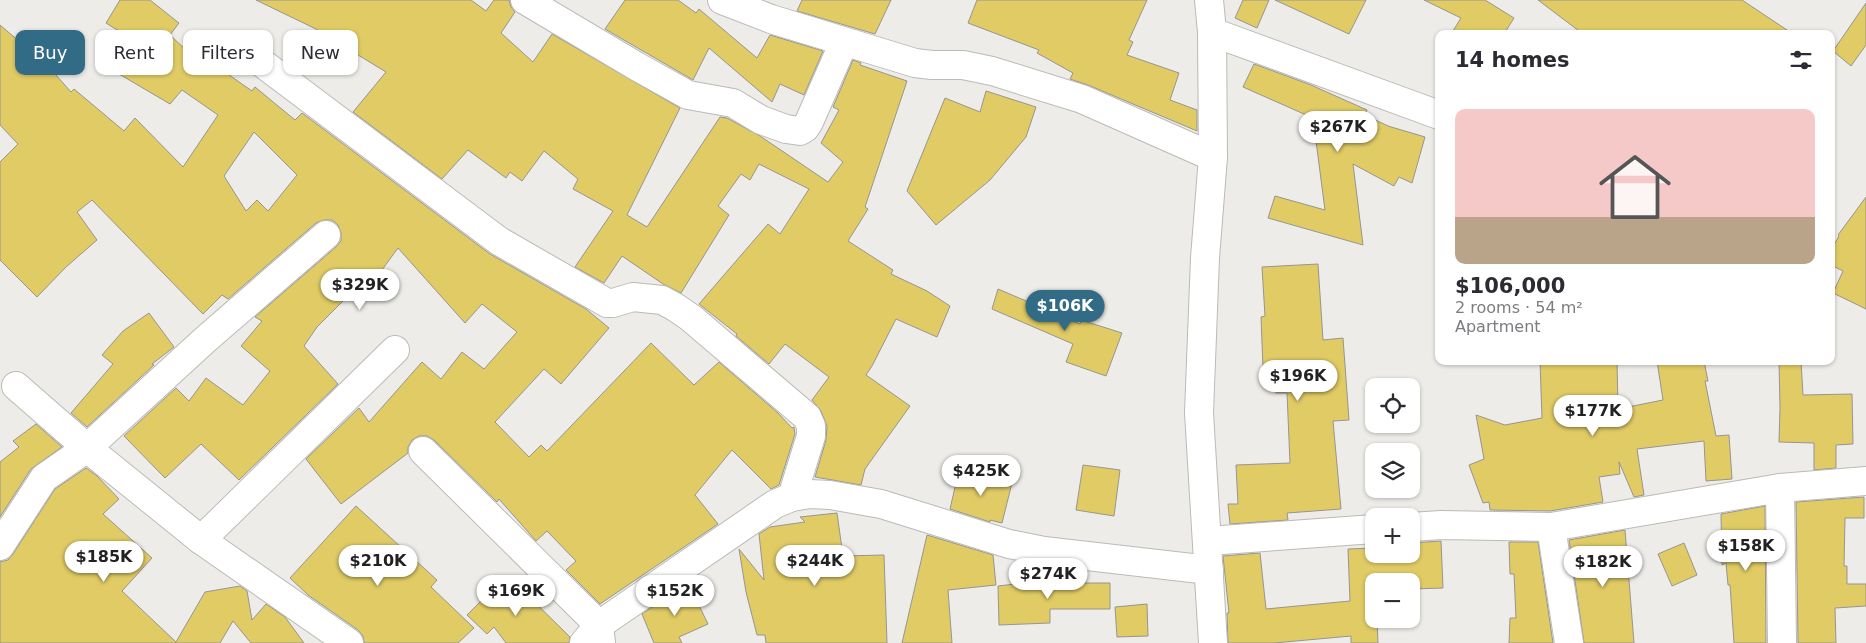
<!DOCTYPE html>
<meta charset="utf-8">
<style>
:root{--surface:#fff;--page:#f2f2f3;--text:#2b2b33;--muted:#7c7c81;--line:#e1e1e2;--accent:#326b85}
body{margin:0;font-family:"DejaVu Sans",sans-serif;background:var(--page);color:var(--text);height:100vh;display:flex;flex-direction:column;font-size:19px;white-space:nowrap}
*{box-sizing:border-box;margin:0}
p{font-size:16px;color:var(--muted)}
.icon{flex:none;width:28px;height:28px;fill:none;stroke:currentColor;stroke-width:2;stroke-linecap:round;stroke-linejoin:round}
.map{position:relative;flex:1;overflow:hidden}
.details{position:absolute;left:1435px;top:30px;width:400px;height:335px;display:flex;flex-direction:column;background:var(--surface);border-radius:10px;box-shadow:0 1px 4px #0004}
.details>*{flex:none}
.hud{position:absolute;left:15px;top:30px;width:475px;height:45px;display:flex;gap:10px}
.controls{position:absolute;left:1365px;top:378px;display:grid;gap:10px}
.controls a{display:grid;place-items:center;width:55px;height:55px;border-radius:10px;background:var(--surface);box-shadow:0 1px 4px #0004;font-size:25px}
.price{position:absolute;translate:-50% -42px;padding:0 11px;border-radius:18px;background:#fff;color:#222;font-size:16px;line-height:32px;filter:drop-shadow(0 1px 2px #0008)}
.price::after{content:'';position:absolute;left:50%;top:30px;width:15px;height:11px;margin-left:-8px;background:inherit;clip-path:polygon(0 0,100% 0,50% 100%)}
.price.selected{background:var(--accent);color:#fff}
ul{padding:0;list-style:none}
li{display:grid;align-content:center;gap:10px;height:265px;padding:0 20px}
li+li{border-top:1px solid var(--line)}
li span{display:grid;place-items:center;height:155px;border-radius:10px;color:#555}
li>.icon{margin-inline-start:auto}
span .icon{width:90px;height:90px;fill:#fffc;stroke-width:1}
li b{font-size:21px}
h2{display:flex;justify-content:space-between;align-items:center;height:60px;padding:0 20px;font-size:21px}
.tag{padding:0 18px;border-radius:10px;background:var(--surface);box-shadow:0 1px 4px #0004;font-size:18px;line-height:45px}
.tag.selected{background:var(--accent);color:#fff}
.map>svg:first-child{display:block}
</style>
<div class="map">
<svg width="1866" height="643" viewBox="0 0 1866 643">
<rect width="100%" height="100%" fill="#edece8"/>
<!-- building -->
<g fill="#e0cb65" stroke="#969592" fill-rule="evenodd">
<path d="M120 0H150L179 23 170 35 207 70 212 63 252 91 255 87 295 120 302 113 490 254 586 309 609 328 561 384 544 369 495 422 529 457 541 445 547 451 651 343 694 385 719 362 778 413 792 428 794 427 795 434 779 485 771 489 732 450 695 495 718 524 600 604 566 570 576 561 547 531 536 541 499 499 497 502 434 440 427 436H419L412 440 408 447V453L341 504 306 459 359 408 369 422 422 362 441 379 462 352 484 369 517 332 482 304 465 323 398 248 357 304 348 296 317 327 304 346 338 384 239 480 201 444 165 478 124 436 176 388 189 401 206 378 243 405 270 371 241 346 262 321 255 317 336 247 341 241V233L338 225 332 220H324L316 223 228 299 222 295 203 314 92 200 77 212 97 240 66 267 37 297 0 260V162L18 144 0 125V25L48 66 71 92 74 89 124 131 135 118 183 167 218 115 182 90 170 104 102 64 122 33 106 23ZM254 132 297 175 268 211 257 200 246 211 224 176Z"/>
<polygon points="256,0 471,0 486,11 494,0 509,0 511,7 515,12 501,33 533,62 552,34 680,108 627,215 647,227 720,117 727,118 760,136 828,182 843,162 821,143 839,110 833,107 853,60 861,63 860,65 907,81 865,207 868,209 848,241 893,270 891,274 927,291 950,306 937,337 896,319 872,366 866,375 910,406 865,469 861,485 815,477 826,440 827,426 821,411 812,400 829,377 785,344 769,364 736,336 737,334 699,304 768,224 780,234 809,189 759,164 750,180 741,174 718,206 729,215 681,293 663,284 622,256 604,283 575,267 613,211 573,189 578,179 544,151 522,181 510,172 506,178 468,150 442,179 353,112 386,72 340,44 335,52 312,39 318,30"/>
<polygon points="625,0 678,0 696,13 699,9 757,58 770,35 823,51 804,95 780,84 772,102 709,48 693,80 605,29"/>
<polygon points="802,0 891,0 875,34 797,11"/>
<polygon points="977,0 1147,0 1129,40 1133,42 1127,55 1179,73 1170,100 1197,110 1197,131 1088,85 1070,79 1073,73 1037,53 1039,50 968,23"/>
<polygon points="1243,0 1269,0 1257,28 1235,18"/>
<polygon points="1275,0 1366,0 1349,34"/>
<polygon points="1424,0 1485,0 1514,18 1504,34 1451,34 1461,18"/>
<polygon points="1538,0 1742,0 1793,34 1583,34"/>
<polygon points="1866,3 1866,45 1851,66 1833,51"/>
<polygon points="1254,64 1311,85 1367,110 1365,115 1388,126 1425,137 1412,183 1399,177 1394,186 1353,164 1363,245 1268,218 1275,196 1325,210 1313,118 1243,87"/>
<polygon points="986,91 1036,107 1026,137 990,180 936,225 907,191 945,98 980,112"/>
<polygon points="1866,197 1866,309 1833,293 1843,271 1831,265 1831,250 1839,236 1838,235"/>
<polygon points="1318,264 1323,340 1343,338 1349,420 1333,421 1341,509 1287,513 1288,520 1230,524 1228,504 1238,504 1236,465 1290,463 1287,393 1276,393 1275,367 1263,368 1261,317 1265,316 1262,267"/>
<polygon points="998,289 1080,324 1081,320 1122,333 1106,376 1066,362 1073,344 992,309"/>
<polygon points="149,313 174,347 152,364 154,365 87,427 71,413 113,364 102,355 123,331"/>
<polygon points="1540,361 1617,361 1618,409 1663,400 1657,361 1704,361 1708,381 1705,381 1716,436 1729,435 1732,479 1706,481 1704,441 1637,449 1644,495 1634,497 1619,462 1620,474 1599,477 1603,502 1550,511 1490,510 1489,502 1483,503 1469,465 1484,459 1476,415 1505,425 1542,418"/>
<polygon points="1779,361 1801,361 1803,395 1852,394 1853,444 1836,445 1836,468 1814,470 1814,443 1779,442 1780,408"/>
<polygon points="36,424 62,447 31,469 0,517 0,462 19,447 13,441"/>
<polygon points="1083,465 1120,470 1114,516 1076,510"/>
<polygon points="86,468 97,476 119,499 103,514 152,558 122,591 176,642 205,592 240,586 247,591 252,620 266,604 285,617 304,643 251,643 233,621 220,643 0,643 0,562 8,560 13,554 55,489"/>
<polygon points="959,470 1012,483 1002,523 990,520 990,522 950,509"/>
<polygon points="1864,497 1864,518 1845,518 1844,566 1847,566 1847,584 1866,584 1866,606 1835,608 1836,643 1798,643 1796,502"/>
<polygon points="356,506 437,580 431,587 474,628 458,643 364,643 363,636 358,630 308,595 290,578"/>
<polygon points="1765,506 1766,643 1734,643 1730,585 1728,585 1726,563 1722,565 1721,514"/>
<polygon points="837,513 843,556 884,555 887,643 766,643 765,635 757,635 746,592 739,549 764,580 759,534 770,527 805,522 800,517"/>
<polygon points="1625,530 1634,643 1584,643 1569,540"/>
<polygon points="927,535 993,555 996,585 948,590 952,643 902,643"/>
<polygon points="1441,541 1443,588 1413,589 1413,597 1411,597 1411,581 1374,581 1374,619 1377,619 1378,643 1351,643 1351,636 1274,643 1228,643 1227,613 1229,613 1223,556 1260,553 1266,609 1350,601 1348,549 1374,548 1374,554 1411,554 1412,543"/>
<polygon points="1509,542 1538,542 1553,643 1509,643 1510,618 1516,618 1514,574 1510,574"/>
<polygon points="1684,543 1697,575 1672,586 1658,554"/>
<polygon points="507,575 570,637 569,643 506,643 494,627 487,634 467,615"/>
<polygon points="1059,579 1059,583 1110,583 1110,609 1050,609 1050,623 999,625 998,586"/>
<polygon points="688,583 708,624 679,637 682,643 654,643 642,614"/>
<polygon points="1147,604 1148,636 1117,637 1115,607"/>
</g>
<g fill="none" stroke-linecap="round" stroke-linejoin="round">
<!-- minor casing -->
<g stroke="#bbbab7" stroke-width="30">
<g id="minor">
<polyline points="525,0 636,66 688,95 733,103 761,120 786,129 800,131 805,128 809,122 844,42"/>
<polyline points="722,0 771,19 915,63 932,65 963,65 992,71 1082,99 1213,157"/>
<polyline points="1209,0 1212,32 1213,157 1205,258 1199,413 1213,643"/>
<polyline points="1212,32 1439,115"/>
<polyline points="254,57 499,241 607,303 613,303 633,297 662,300 675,307 691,318 807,417 811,426 811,436 792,497"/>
<polyline points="16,386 87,448 201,540 349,643"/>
<polyline points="423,451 599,625 601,643"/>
<polyline points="1780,488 1782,643"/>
<polyline points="1411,527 1441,525 1551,527 1780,488 1866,481"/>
<polyline points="1551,527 1569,643"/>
<polyline points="201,540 395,350"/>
<polyline points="1208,541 1374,529"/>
<polyline points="0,546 44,478 87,448 206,339 326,235"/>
<polyline points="584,643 599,625 775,504 792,497 810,494 830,495 881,504 1009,544 1044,551 1209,570"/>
</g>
</g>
<!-- minor -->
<use href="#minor" stroke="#fff" stroke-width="28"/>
</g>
</svg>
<div class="controls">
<a><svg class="icon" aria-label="locate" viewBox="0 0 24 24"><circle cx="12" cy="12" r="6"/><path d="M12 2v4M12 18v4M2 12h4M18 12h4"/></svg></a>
<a><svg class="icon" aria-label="layers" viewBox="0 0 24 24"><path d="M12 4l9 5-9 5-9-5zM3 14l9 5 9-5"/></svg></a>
<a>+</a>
<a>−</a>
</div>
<b class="price" style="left:1338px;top:153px">$267K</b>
<b class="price" style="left:360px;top:311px">$329K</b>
<b class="price selected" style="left:1065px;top:332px">$106K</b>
<b class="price" style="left:1298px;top:402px">$196K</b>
<b class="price" style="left:1593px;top:437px">$177K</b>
<b class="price" style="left:981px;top:497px">$425K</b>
<b class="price" style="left:1746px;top:572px">$158K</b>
<b class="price" style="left:104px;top:583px">$185K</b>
<b class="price" style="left:378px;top:587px">$210K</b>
<b class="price" style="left:815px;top:587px">$244K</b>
<b class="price" style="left:1603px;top:588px">$182K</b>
<b class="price" style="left:1048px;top:600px">$274K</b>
<b class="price" style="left:516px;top:617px">$169K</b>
<b class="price" style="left:675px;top:617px">$152K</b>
<div class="hud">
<a class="tag selected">Buy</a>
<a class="tag">Rent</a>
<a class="tag">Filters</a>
<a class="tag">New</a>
</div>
<section class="details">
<h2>14 homes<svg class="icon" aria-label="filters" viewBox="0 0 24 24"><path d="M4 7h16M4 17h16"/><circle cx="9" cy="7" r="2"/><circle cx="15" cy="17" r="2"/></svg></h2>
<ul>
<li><span style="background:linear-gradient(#f6c9c9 70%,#b9a48a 0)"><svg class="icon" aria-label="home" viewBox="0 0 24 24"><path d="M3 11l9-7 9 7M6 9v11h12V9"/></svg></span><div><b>$106,000</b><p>2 rooms · 54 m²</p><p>Apartment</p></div></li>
</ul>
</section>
</div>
